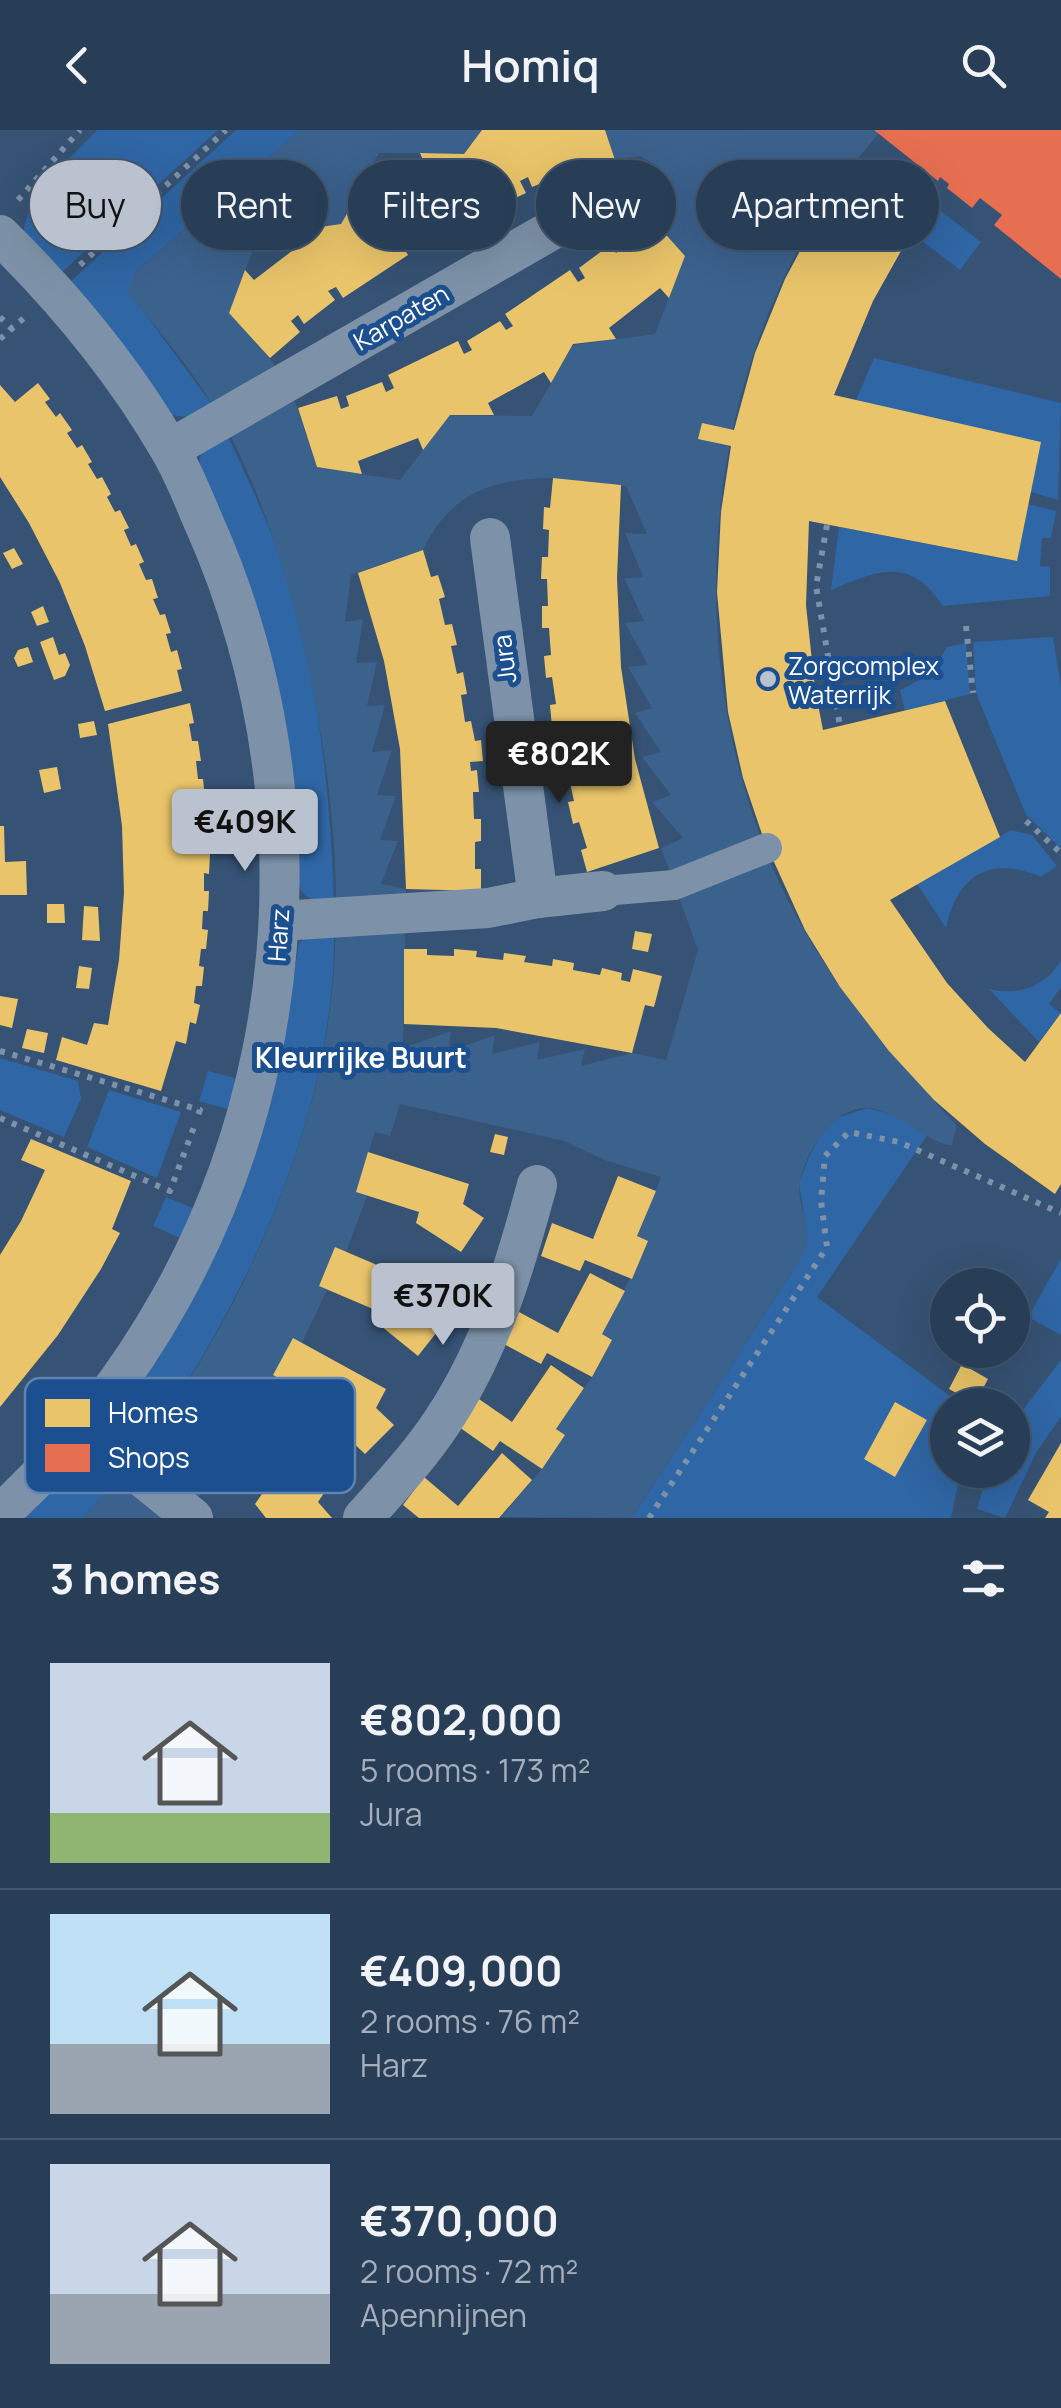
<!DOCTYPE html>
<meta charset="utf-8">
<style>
:root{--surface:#283e57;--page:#344961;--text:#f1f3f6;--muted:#a5aeba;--line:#44576d;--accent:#b9c2ce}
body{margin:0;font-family:Manrope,sans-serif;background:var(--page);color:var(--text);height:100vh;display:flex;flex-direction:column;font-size:38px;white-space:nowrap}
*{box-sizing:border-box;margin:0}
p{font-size:32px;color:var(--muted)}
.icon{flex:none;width:55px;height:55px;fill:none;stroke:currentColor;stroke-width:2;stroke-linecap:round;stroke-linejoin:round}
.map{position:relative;height:1388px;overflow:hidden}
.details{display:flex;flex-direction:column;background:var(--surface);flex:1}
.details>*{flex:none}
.hud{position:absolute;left:30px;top:30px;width:1002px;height:90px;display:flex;gap:20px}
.controls{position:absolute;left:930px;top:1138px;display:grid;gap:20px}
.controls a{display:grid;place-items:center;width:100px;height:100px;border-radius:50%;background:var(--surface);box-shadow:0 10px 40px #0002,0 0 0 2px var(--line);font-size:50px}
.price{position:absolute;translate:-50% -85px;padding:0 22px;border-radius:10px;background:var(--accent);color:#111;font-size:32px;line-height:65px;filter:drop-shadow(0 2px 5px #0008)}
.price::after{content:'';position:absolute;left:50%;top:60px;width:30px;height:22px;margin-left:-15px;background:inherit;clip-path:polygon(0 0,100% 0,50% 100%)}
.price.on{background:#222;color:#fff}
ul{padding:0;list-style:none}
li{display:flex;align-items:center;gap:30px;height:250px;padding:0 50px}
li+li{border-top:2px solid var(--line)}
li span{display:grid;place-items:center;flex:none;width:280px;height:200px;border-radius:0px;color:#555}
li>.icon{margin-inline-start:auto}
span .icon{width:120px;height:120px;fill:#fffc;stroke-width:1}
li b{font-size:42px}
h2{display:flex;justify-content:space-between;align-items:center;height:120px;padding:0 50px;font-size:42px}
.chip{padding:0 35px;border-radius:45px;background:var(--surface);box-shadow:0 10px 40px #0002,0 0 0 2px var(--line);font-size:35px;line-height:90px}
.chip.on{background:var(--accent);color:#111}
header{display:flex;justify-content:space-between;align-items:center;height:130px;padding:0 50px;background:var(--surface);font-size:45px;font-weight:600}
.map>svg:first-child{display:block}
</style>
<header><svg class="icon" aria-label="back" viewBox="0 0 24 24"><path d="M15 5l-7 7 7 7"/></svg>Homiq<svg class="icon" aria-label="search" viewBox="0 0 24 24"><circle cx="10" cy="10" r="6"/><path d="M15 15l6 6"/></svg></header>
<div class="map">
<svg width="1061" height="1388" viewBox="0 0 1061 1388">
<rect width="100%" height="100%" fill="#365274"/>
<!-- green -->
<g fill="#2f66a5">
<path d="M97 0H218L60 144 23 107C25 65 70 30 97 0Z"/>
<path d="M236 0H300L137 140 128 161 214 277C195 287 188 290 168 283L69 153Z"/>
<polygon points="933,75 981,112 960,140 913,104"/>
<polygon points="874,228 1061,273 1058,370 1031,362 856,270"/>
<path d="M226 302C242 337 259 372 273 408 316 525 330 649 334 773H315L301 761 297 749 295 700 259 496 238 428 199 333 201 324Z"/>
<path d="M1028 374 1056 381 1051 408H1042L1040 436 1050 437V466L943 476C910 426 878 440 831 460L839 397 1016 431Z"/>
<polygon points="1053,507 1061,556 1061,718 1026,685 976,563 973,512"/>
<polygon points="966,513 970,564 905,581 900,560 930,545 947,517"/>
<path d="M1011 700 1032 705 1057 736 1041 747C990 725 957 745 946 798L917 754Z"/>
<path d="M334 800C336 984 244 1179 137 1326L121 1311 119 1287 124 1276 178 1194 222 1107 241 1057 274 954 299 814 304 808Z"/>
<path d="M1061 830V857L1049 874 1061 883 1039 912 989 859C1017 866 1046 857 1061 830Z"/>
<polygon points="0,928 78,951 81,969 64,1007 0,980"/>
<polygon points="208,941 238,949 230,980 199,971"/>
<polygon points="109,960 181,982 157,1048 87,1017"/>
<polygon points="867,978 898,986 928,1004 817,1167 962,1275 948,1275 948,1340 961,1340 951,1388 632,1388 798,1133 806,1097 799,1053 809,1027 821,1004 837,988"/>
<polygon points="166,1067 195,1079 182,1109 153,1096"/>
<polygon points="1061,1129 1061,1205 1028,1187"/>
<polygon points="1061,1230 1061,1287 1037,1321 1005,1388 977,1379 988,1340 1012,1340 1013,1293"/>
<polygon points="93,1334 109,1337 121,1348 83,1388 25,1388 71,1341"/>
</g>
<!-- water -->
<path fill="#3b618d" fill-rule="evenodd" d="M300 0H482L464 24 379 23 341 94 259 104 229 182 270 228 292 263 317 337 400 350 450 285 532 286 573 215 655 204 685 126 644 80 661 56 656 35 639 26 615 30 605 0H882C697 205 666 537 793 780 835 860 897 929 957 996L952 1015C932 1016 900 982 870 978 834 975 807 1020 800 1051 796 1072 810 1091 807 1112 807 1118 801 1127 798 1133L632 1388 501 1387 542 1339 565 1305 556 1299 592 1247 612 1210 602 1204 648 1112 637 1106 661 1047 607 1031 564 1011 400 974 390 1006 375 1002 356 1062 367 1066 346 1122 335 1118 319 1155 327 1160 302 1213 293 1209 273 1245 281 1249 250 1300 242 1295 226 1334 181 1388H83C206 1259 311 1048 331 870 344 759 331 641 307 532 288 448 259 350 214 277 189 236 157 198 127 162L137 140ZM553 348 626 356 647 404 625 403 643 447 624 448 644 491 625 493 648 535 628 537 652 578 635 583 661 622 642 627 671 665 652 672 683 708 661 718 698 820 666 930 632 923 581 936 585 919 537 930 540 912 492 924 495 905 449 921 451 901 403 918 406 759 381 754 398 711 380 710 396 666 377 665 392 620 372 622 385 575 367 576 377 532 356 533 363 489 345 492 351 445 423 420C451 362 492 349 553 348Z"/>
<!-- homes -->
<g fill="#e9c46a">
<polygon points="482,0 605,0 615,30 577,43 572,30 564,32 568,43 532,57 528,47 520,51 526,63 455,97 450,85 442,89 447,98 413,117 408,108 401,113 408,125 343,168 336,157 328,161 335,170 304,194 298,185 291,191 300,202 270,228 229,183 245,140 254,150 305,111 298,100 341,94 363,56 370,67 425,35 420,23 464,24"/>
<polygon points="855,31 900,64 908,54 934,73 901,121 873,171 834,265 1041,312 1017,431 809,391 806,475 815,559 823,600 945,571 1000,707 890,770 947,853 988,898 1025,932 1061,883 1061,1054 1055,1064 985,1014 934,970 889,921 840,857 805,800 764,710 743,648 728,582 717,462 721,382 731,316 698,309 702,293 734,300 755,223 785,149 817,89"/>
<polygon points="644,80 685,126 669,168 660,158 609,198 616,209 573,214 551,253 544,242 488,273 494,285 450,285 423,320 418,308 358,331 362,344 317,337 298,278 337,266 341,279 349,276 346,266 382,252 386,262 394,258 388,245 458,211 464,224 472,220 467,211 500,191 506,200 513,196 505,184 570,140 578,152 585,148 579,138 610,115 616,123 623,117 614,107"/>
<polygon points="38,253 50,269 45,272 56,287 60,283 72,300 67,303 77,318 82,315 92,332 88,334 97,349 102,347 111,364 107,367 115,382 120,380 129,398 124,400 131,416 136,414 144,432 139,434 146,450 152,449 158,468 153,469 160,485 165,484 171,503 166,504 171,522 177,520 182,539 177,540 182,561 105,581 85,516 60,453 29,393 0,347 0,255 15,272"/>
<polygon points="553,348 621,355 617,448 621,537 635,629 659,718 587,742 581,720 587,718 579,692 573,694 568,672 574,671 568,644 562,646 557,624 564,623 559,596 552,597 550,575 556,574 552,547 546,548 544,526 551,525 549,498 542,498 542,476 548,476 547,449 541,449 542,427 548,427 549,400 543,399 544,377 550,378"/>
<polygon points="14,418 23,434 12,439 3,423"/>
<polygon points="423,420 431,447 438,445 445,467 439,469 445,495 452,494 457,515 451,516 457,544 463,542 467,564 461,565 465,592 471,591 475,611 481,610 483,631 470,632 471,641 477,640 479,662 473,662 474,689 481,689 481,711 475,712 475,739 481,739 481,761 406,759 400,619 384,531 358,443"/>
<polygon points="43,476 49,492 37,496 31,482"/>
<polygon points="53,507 59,525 65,523 70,535 65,546 54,550 40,512"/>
<polygon points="28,517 33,532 18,537 14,528 18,520"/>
<polygon points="190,573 194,593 189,594 192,611 198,611 201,631 196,631 198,649 203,649 205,668 200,669 202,686 207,686 208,706 203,706 203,724 210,724 209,744 204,743 204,761 209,761 208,781 203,781 202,799 208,800 206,819 201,819 199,836 204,837 202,856 196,856 194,873 200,875 196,894 190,892 186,914 176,911 161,961 56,930 62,907 87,915 94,893 108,895 119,830 124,763 122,696 108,594"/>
<polygon points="94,591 97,605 80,608 78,594"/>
<polygon points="57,637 61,659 44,663 39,640"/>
<polygon points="0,696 4,696 5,732 26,731 27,765 0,765"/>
<polygon points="47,774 64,774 65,793 47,793"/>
<polygon points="84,776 98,777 100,811 82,810"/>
<polygon points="635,801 652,804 648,822 632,819"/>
<polygon points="404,819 427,819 427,825 454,826 454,819 477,821 476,827 503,830 504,823 526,826 524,832 552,836 553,829 574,833 573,840 600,845 602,838 622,843 621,850 630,852 633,839 662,846 654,877 645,875 632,923 496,898 404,894"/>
<polygon points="79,836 92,838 89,859 76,858"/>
<polygon points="0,866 18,869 12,898 0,895"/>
<polygon points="27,899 48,903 44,923 22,918"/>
<polygon points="495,1004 508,1007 504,1025 490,1022"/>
<polygon points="31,1009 131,1051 112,1099 120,1103 101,1139 58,1205 0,1277 0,1125 21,1091 45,1040 21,1030"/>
<polygon points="368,1022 469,1054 463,1074 484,1088 461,1122 416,1093 419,1082 356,1062"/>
<polygon points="618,1046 656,1061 637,1106 648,1111 632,1149 585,1130 580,1141 541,1126 552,1093 593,1109"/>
<polygon points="335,1117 433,1159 424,1178 444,1193 418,1226 376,1192 380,1182 319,1156"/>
<polygon points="590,1143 625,1161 602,1204 612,1210 592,1247 547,1223 541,1234 504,1214 519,1182 558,1203"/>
<polygon points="293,1208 386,1259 376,1278 394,1295 365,1324 326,1287 332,1278 273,1245"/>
<polygon points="962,1234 988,1249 975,1273 949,1259"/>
<polygon points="551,1235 584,1258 556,1299 565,1305 542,1339 500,1311 493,1321 459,1297 476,1267 512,1292"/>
<polygon points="895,1272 927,1290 895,1347 864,1329"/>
<polygon points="242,1295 330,1354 318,1372 332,1388 266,1388 255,1374 264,1361 218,1329"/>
<polygon points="1061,1313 1061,1388 1045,1388 1049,1382 1028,1370"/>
<polygon points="502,1323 532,1350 499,1388 419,1388 403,1375 424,1347 458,1376"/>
</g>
<!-- shops -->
<polygon fill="#e76f51" points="874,0 1061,0 1061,149 994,95 1002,85 980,68 972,78 947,58 949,54 940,47 938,51"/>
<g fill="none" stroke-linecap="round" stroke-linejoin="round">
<!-- path -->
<g stroke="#7d92a8" stroke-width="6" stroke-dasharray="5 8" stroke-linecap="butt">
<polyline points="18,70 80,0"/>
<polyline points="80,135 226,0"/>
<polyline points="0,187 12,199"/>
<polyline points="0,209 24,188"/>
<polyline points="827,395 816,456 840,596"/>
<polyline points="966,496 973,563"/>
<polyline points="1026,691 1061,723"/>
<polyline points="0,921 200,980 198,985"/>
<polyline points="0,988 170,1061 194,997"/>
<polyline points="649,1388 827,1117 821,1071 825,1026 849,1002 899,1012 1061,1083"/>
</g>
<!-- pedestrian -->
<polyline stroke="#7d92a8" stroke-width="30" points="603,761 674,755 767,718"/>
<!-- minor -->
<g stroke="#7d92a8" stroke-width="40">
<path d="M0 105C65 169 123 239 169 318 183 341 193 368 204 393 355 733 276 1132 0 1384"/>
<polyline points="170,319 632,54"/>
<polyline points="538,768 603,761"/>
<polyline points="280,791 488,778 538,768 490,408"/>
<polyline points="84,1300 193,1388"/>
<path d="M363 1388C390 1357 419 1327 442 1292 490 1221 515 1137 537 1055"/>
</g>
</g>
<!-- markers -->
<circle fill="#b9c2ce" stroke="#1b4f8f" stroke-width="4" cx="768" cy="549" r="10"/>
<g text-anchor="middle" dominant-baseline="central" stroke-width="10" stroke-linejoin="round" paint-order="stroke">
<!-- street labels -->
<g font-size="25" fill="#fff" stroke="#1b4f8f">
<text transform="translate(401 187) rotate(-30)">Karpaten</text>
<text transform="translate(504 529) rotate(-97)">Jura</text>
<text transform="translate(278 805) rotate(-86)">Harz</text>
</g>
<!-- poi labels -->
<g font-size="25" fill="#fff" stroke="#1b4f8f" text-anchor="start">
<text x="788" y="535">Zorgcomplex<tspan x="788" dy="29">Waterrijk</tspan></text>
</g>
<!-- neighbourhood labels -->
<g font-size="28" font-weight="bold" fill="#fff" stroke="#1b4f8f">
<text x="361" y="927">Kleurrijke Buurt</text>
</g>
</g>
<!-- legend -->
<rect x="25" y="1248" width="330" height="115" rx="15" fill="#1b4f8f" stroke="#5f84b1" stroke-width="2.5"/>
<rect x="45" y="1269" width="45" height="28" fill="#e9c46a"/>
<rect x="45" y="1314" width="45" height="28" fill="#e76f51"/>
<g font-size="28" fill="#fff">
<text x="108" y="1293">Homes</text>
<text x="108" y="1338">Shops</text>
</g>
</svg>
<div class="controls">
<a><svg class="icon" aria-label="locate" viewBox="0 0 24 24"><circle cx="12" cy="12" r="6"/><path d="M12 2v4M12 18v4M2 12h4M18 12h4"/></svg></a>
<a><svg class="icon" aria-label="layers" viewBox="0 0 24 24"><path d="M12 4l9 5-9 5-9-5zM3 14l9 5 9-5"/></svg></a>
</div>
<b class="price on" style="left:559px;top:676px">€802K</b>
<b class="price" style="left:245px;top:744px">€409K</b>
<b class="price" style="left:443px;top:1218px">€370K</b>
<div class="hud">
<a class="chip on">Buy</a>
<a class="chip">Rent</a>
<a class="chip">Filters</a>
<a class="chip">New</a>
<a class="chip">Apartment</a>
</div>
</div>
<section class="details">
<h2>3 homes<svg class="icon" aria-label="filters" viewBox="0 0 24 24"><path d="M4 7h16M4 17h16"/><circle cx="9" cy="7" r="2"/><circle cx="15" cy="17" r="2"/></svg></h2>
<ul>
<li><span style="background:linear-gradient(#c9d6e8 75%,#8fb573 0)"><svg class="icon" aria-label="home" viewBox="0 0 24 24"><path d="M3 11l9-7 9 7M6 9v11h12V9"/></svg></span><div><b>€802,000</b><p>5 rooms · 173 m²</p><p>Jura</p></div></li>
<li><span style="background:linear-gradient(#bfe0f5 65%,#9aa5b1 0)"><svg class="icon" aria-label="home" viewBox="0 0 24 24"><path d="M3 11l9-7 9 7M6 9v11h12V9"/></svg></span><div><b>€409,000</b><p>2 rooms · 76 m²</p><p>Harz</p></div></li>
<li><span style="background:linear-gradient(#c9d6e8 65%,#9aa5b1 0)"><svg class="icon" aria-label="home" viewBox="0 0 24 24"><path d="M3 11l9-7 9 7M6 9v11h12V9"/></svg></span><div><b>€370,000</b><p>2 rooms · 72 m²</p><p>Apennijnen</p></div></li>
</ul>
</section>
